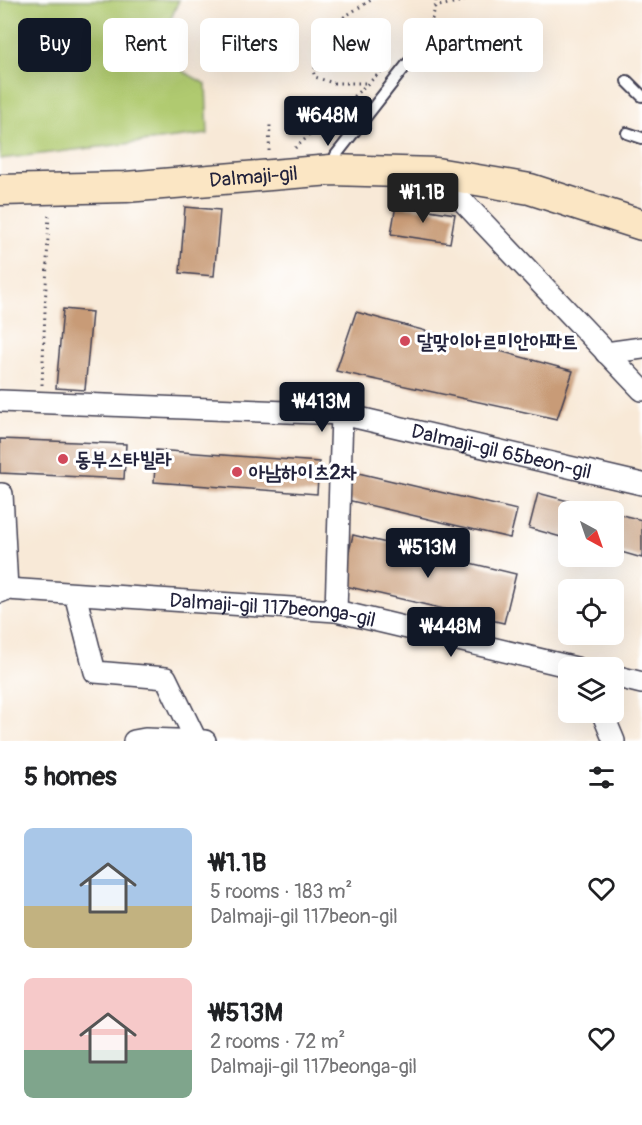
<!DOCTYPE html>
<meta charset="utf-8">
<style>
:root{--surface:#fff;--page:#f6f6f6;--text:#202124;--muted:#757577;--accent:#111827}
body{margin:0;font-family:Pangolin,"Poor Story",sans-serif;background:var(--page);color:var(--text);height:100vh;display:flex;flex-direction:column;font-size:22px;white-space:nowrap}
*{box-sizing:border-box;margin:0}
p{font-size:20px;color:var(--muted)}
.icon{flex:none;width:33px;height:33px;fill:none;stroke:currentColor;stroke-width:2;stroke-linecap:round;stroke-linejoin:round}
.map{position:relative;height:741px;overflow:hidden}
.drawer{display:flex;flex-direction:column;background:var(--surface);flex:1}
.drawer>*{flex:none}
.banner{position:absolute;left:18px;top:18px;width:606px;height:54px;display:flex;gap:12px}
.needle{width:39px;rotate:140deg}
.buttons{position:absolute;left:558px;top:501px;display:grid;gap:12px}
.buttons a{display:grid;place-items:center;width:66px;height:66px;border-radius:9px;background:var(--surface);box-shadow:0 6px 24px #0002;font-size:30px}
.price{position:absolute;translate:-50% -51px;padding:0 14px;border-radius:6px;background:var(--accent);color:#fff;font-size:20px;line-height:39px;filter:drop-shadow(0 2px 3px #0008)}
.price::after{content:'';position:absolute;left:50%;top:36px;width:18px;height:14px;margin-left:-9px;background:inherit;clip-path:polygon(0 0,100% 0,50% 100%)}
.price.on{background:#222;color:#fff}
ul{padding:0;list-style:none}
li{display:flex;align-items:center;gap:18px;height:150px;padding:0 24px}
li span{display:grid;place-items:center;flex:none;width:168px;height:120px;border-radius:9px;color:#555}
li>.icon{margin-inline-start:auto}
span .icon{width:72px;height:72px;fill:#fffc;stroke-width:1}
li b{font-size:26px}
h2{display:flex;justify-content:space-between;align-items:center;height:72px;padding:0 24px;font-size:26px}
.chip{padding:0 21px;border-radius:9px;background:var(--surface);box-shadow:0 6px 24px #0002;font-size:21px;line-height:54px}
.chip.on{background:var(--accent);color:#fff}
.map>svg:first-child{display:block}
</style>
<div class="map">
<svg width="642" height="741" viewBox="0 0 642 741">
<rect width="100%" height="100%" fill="#fff"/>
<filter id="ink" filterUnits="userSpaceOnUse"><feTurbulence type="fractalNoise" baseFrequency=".0167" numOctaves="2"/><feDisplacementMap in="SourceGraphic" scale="12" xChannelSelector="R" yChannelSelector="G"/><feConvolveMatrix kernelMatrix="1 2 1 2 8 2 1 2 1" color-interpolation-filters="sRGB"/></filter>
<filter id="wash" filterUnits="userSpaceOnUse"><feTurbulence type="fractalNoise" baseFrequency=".008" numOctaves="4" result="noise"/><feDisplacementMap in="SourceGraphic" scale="24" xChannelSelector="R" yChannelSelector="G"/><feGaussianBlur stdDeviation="1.35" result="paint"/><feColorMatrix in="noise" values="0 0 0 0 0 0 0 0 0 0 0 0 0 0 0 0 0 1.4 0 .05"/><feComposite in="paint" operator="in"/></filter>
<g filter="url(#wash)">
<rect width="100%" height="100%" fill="#f8e9d7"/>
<!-- green -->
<polygon fill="#b0ca70" stroke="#697656" stroke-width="1.5" points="0,0 179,0 155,56 206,84 208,134 0,159"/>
<g id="blocks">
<!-- building -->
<g fill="#c89b77">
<polygon points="396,205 455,214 450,243 391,234"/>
<polygon points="185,207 220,210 214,276 180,273"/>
<polygon points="63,309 92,312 85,390 56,388"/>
<polygon points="356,312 573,371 557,419 336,371"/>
<polygon points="0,439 126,444 124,479 0,473"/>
<polygon points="156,450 319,462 317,494 154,482"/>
<polygon points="354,472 517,510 510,538 347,500"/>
<polygon points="538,493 606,511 606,512 568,512 568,539 529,528"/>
<polygon points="614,513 642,520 642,558 614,550"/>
<polygon points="353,535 516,574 504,623 341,585"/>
</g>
</g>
</g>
<g filter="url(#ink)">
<use href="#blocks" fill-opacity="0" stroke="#424052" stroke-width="1.5"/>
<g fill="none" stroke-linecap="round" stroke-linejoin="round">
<!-- lane casing -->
<g stroke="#424052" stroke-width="14">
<g id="lane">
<polyline points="627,81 642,96"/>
<polyline points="627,133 642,138"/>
<polyline points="332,167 336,155 408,63"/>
</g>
</g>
<!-- street casing -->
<g stroke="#424052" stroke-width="24">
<g id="street">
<polyline points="436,173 642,390"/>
<polyline points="606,353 642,348"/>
<path id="s1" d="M0 401 342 414 642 484"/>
<polyline points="0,494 2,494 7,589"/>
<path id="s2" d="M0 592 7 589 336 611 576 668"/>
<polyline points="75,594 95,672 166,678 196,740"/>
<polyline points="336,611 342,414"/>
<polyline points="614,676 642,683"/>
<polyline points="602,712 614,741"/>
<polyline points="134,741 145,739 205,741"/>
</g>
</g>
<!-- secondary casing -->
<g stroke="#424052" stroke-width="33">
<g id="secondary">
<path id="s3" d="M0 190 126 187 331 170 436 173 530 189 642 225"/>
</g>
</g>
<!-- path -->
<g stroke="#424052" stroke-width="3" stroke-dasharray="1.5 4.5" stroke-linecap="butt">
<polyline points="434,7 467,0"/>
<polyline points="415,51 433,17 436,0"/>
<polyline points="365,83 333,83 315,77 313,71 324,55 375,35 380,28 378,23 345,28 341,25 344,17 371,0"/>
<polyline points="295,148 382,71"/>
<polyline points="269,151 270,125"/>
<polyline points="42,385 49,212"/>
</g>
<!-- lane -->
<use href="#lane" stroke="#fff" stroke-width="10"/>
<!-- street -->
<use href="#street" stroke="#fff" stroke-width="21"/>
<!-- secondary -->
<use href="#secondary" stroke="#fbe6c4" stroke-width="30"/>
</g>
</g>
<!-- markers -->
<g fill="#d1495b" stroke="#fff" stroke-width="2">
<circle cx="405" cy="341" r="6"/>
<circle cx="63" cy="459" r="6"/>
<circle cx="237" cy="472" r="6"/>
</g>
<g text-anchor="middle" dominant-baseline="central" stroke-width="6" stroke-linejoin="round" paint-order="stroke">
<!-- street labels -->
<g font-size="20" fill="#22223b" stroke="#fff">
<text stroke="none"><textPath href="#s3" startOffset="254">Dalmaji-gil</textPath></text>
<text stroke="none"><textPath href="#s1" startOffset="506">Dalmaji-gil 65beon-gil</textPath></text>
<text stroke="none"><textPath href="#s2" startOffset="274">Dalmaji-gil 117beonga-gil</textPath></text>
</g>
<!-- poi labels -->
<g font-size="20" font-weight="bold" fill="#22223b" stroke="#fff" text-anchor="start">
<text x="417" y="341">달맞이아르미안아파트</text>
<text x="75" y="459">동부스타빌라</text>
<text x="249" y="472">아남하이츠2차</text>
</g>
</g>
</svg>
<div class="buttons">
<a><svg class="needle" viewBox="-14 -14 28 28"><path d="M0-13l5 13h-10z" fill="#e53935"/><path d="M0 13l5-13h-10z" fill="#757577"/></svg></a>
<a><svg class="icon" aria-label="locate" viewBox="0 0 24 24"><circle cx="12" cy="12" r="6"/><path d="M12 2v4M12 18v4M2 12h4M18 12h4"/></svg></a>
<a><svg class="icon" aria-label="layers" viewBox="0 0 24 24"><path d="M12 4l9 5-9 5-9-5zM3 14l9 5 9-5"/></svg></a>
</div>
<b class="price" style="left:328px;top:147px">₩648M</b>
<b class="price on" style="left:423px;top:224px">₩1.1B</b>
<b class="price" style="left:322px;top:433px">₩413M</b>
<b class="price" style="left:428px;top:579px">₩513M</b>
<b class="price" style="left:451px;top:658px">₩448M</b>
<div class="banner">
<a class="chip on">Buy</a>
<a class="chip">Rent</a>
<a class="chip">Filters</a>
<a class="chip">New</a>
<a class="chip">Apartment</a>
</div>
</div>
<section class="drawer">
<h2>5 homes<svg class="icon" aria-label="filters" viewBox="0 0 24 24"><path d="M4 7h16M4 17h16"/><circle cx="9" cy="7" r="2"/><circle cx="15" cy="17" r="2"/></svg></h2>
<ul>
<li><span style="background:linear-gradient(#a9c7e8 65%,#c2b280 0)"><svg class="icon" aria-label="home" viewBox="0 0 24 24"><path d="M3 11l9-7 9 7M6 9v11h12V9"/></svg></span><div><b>₩1.1B</b><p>5 rooms · 183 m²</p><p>Dalmaji-gil 117beon-gil</p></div><svg class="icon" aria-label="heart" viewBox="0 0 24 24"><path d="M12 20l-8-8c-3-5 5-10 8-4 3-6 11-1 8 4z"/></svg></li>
<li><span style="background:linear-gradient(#f6c9c9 60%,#7fa58c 0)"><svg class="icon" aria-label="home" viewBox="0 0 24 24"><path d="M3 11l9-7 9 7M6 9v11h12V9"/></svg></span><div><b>₩513M</b><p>2 rooms · 72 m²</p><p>Dalmaji-gil 117beonga-gil</p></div><svg class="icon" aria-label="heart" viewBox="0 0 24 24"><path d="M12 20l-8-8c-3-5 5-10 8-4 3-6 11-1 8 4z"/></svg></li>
</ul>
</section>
